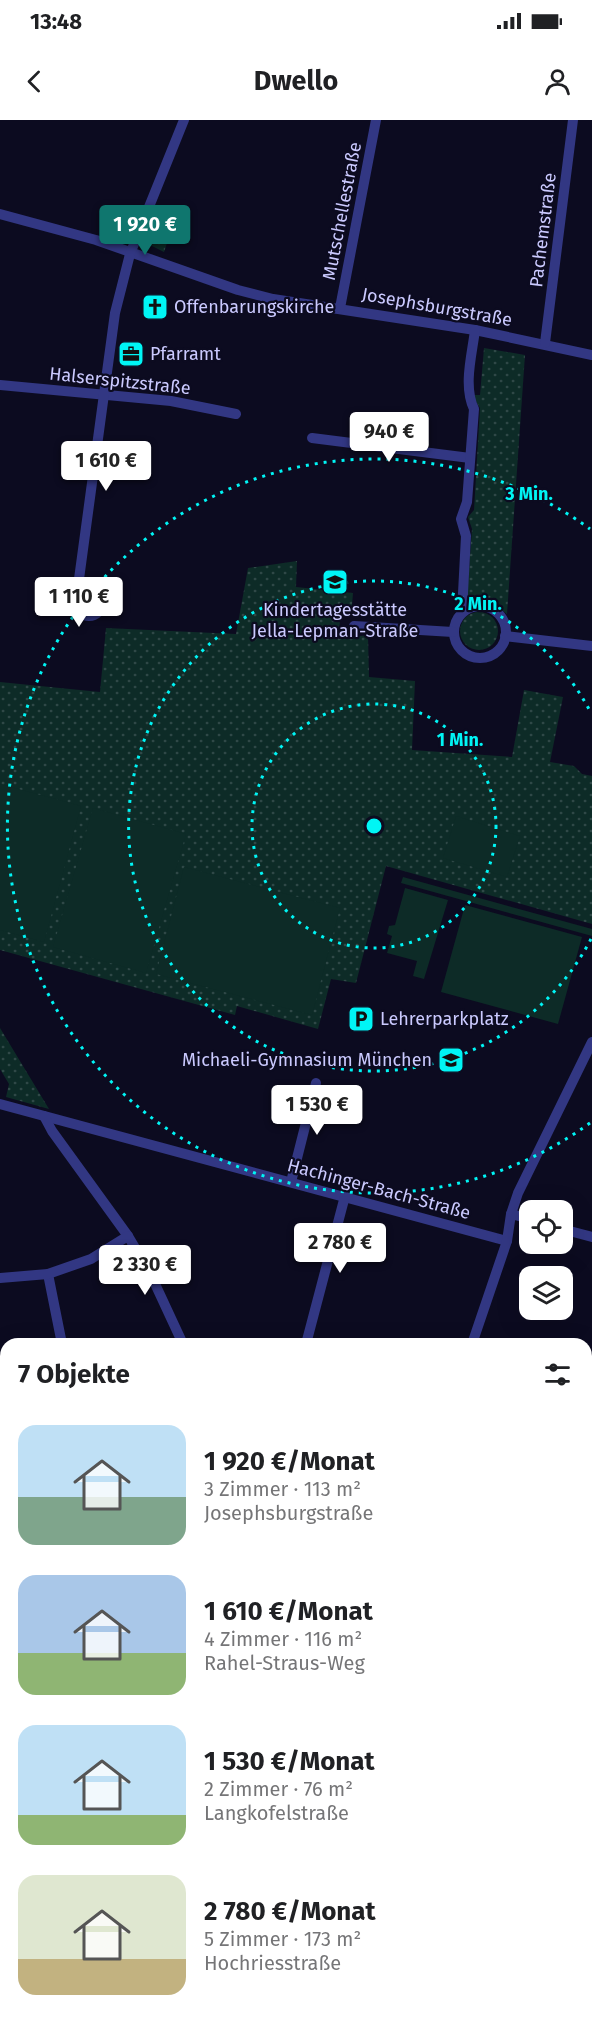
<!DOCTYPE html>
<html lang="de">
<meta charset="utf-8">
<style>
:root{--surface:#fff;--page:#f6f6f6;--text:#202124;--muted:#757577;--accent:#0f766e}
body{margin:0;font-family:"Fira Sans",sans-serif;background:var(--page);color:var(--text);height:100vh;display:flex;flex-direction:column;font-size:22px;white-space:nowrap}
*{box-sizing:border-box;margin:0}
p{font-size:20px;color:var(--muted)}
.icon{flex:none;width:33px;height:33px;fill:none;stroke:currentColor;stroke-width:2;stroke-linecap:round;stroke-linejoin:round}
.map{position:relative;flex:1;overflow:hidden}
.panel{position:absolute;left:0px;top:1218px;width:592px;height:684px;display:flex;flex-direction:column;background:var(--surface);border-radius:18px 18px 0 0;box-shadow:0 6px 24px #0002}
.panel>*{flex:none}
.controls{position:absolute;left:519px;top:1080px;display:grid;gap:12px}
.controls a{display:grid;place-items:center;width:54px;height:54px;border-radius:12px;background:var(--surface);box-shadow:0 6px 24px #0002;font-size:30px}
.price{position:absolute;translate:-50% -51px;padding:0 14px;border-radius:6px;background:#fff;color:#222;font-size:20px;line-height:39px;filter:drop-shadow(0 2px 3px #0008)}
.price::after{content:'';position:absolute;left:50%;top:36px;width:18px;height:14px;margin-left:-9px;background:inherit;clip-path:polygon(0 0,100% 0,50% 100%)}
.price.current{background:var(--accent);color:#fff}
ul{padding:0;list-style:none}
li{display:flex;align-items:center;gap:18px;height:150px;padding:0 18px}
li span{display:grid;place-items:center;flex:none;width:168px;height:120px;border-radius:18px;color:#555}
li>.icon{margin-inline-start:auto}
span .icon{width:72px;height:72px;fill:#fffc;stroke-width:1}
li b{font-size:26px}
h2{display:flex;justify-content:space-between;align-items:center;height:72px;padding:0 18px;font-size:26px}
.status{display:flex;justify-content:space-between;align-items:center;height:42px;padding:0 30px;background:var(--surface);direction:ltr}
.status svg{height:16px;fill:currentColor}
header{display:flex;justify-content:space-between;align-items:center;height:78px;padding:0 18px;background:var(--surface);font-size:27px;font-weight:700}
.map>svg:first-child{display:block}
</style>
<div class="status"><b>13:48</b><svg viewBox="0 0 49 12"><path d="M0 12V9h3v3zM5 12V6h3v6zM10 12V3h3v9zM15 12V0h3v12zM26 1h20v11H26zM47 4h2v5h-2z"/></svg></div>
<header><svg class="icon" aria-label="back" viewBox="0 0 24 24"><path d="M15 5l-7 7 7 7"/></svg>Dwello<svg class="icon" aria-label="person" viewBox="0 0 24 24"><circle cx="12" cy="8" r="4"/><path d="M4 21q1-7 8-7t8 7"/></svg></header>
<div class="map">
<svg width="592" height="1902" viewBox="0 0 592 1902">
<defs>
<pattern id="green-dots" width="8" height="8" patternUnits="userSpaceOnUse" patternTransform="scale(1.5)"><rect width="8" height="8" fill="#0d2b27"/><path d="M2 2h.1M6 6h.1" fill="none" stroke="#2f4847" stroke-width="1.8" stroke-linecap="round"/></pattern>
<pattern id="forest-firs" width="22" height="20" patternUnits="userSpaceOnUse" patternTransform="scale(1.5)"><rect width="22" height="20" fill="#0d2b27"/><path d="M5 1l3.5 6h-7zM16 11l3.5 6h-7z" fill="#2f4847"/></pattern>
<pattern id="water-rules" width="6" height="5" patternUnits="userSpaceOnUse" patternTransform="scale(1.5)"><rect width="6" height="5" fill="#072343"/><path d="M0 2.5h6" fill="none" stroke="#2a425f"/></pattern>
</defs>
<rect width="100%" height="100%" fill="#0c0b20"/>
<!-- green -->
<g fill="url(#green-dots)">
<polygon points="154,102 172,108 164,132 148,124"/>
<polygon points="484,228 525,235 507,494 491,482 473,481 467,476 472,409 468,397 474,390 480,288 472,275 480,275"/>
<polygon points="297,441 296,467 353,473 351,497 340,497 339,519 368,515 369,557 415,561 412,630 512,637 524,570 563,577 550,642 574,646 582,654 592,656 592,804 386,746 356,863 331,859 318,909 237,886 235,895 0,830 0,562 100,572 106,508 236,514 248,448"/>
<circle cx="89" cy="482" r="8"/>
<circle cx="479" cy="511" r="19"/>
<polygon points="0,908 49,989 6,977 9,964 0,949"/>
<polygon points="0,1462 6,1464 6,1896 586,1896 587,1842 592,1844 592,1902 0,1902"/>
</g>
<!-- forest -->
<g fill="url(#forest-firs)">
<polygon points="0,1765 6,1765 6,1857 0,1865"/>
<polygon points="587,1842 592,1844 592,1883 587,1879"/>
<polygon points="420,1896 459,1896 468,1899 479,1896 507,1896 511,1902 418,1902"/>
<polygon points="526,1896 592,1898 592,1902 528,1902"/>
</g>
<!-- pitch -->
<g fill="#0d2b27">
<polygon points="0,664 81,686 44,822 0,810"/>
<polygon points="93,688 186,714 146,853 53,827"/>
<polygon points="456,696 520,716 507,757 443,738"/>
<polygon points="184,747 340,788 312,895 156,854"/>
<polygon points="403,757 592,809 592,816 401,763"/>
<polygon points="405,768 448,780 424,859 413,856 417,841 387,833 392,816 387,814 389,806 395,805"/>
<polygon points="465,785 582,817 558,904 441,872"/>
<polygon points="0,1462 6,1464 6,1790 0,1789"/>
</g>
<!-- water -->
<g fill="url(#water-rules)">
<polygon points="0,1699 6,1701 6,1726 2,1747"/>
<polygon points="70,1896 342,1896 340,1902 55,1902"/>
</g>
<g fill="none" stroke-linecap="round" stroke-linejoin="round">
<!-- minor -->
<g stroke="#323783" stroke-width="10">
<polyline points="0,94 96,120 238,170 273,179 475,210 592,235"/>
<polyline points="340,188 376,0"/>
<polyline points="545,223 573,0"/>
<polyline points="0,265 171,281 236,294"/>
<polyline points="312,318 470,338"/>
<circle cx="89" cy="483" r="13"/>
<polyline points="81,472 79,459 115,193 130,134 184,0"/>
<circle cx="480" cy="512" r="26"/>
<path d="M462 492 466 416 461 399 467 382 474 289C463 266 472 235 475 210"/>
<polyline points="354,506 453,512"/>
<polyline points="505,516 592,526"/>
<polyline points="0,984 507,1121"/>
<polyline points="44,996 52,1011 128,1116 150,1153 183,1224"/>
<polyline points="291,1062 316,963"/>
<polyline points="511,1094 530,1099"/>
<polyline points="562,1109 592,1117"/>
<polyline points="48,1154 62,1224"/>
<polyline points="0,1158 48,1154 91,1139 128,1116"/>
<polyline points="306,1224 345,1076"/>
<polyline points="472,1224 507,1121 511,1094 518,1073 592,922"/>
</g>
<!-- tertiary -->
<polyline stroke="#323783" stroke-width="14" points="586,1562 592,1550"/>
<!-- secondary -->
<g stroke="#616dff" stroke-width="15">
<polyline points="0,1409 6,1410"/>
<polyline points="0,1432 6,1434"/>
<polyline points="586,1591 592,1593"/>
<polyline points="586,1620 592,1622"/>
</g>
</g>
<!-- distance rings -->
<g fill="none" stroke="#00f5f5" stroke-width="3" stroke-dasharray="3 6">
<circle cx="374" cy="706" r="122"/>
<path d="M591 819A245 245 0 1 1 591 593"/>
<path d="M590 1003A367 367 0 1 1 590 409"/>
</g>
<!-- icons -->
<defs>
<g id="church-square" transform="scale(1.35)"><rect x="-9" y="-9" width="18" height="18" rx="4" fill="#00f5f5" stroke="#0c0b20"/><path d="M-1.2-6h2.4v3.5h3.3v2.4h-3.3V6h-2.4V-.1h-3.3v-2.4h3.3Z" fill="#111"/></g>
<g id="office-square" transform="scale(1.35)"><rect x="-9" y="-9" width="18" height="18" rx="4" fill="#00f5f5" stroke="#0c0b20"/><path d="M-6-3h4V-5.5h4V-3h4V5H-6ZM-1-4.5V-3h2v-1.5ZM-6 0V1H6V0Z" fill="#111"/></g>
<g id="school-square" transform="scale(1.35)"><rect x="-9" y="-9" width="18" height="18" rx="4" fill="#00f5f5" stroke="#0c0b20"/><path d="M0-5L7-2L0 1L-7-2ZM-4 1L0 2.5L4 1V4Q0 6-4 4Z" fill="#111"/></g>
<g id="parking-square" transform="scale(1.35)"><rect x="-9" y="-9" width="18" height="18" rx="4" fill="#00f5f5" stroke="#0c0b20"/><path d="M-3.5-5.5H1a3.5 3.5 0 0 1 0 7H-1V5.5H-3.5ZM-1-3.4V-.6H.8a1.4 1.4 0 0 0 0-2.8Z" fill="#111"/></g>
</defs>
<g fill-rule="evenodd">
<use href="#church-square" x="155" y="187"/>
<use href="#office-square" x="131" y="234"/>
<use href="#school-square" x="335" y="462"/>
<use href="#parking-square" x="361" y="899"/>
<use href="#school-square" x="451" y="940"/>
</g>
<g text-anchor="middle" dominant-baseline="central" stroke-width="4.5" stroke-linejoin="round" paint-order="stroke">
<!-- street labels -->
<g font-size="18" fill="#cbcaff" stroke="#0c0b20">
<text transform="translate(342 91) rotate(-79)">Mutschellestraße</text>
<text transform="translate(543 110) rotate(-83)">Pachemstraße</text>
<text transform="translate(437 187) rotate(10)">Josephsburgstraße</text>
<text transform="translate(120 261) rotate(6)">Halserspitzstraße</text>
<text transform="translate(379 1069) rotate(15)">Hachinger-Bach-Straße</text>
</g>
<!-- poi labels -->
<g font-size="18" fill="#cbcaff" stroke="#0c0b20" text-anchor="start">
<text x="174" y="187">Offenbarungskirche</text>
<text x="150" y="234">Pfarramt</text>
<text x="335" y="490" text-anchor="middle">Kindertagesstätte<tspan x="335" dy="21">Jella-Lepman-Straße</tspan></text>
<text x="380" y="899">Lehrerparkplatz</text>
<text x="432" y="940" text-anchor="end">Michaeli-Gymnasium München</text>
</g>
</g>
<circle cx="374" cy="706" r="9" fill="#00f5f5" stroke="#0c0b20" stroke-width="3"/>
<g font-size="18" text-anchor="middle" font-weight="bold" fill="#00f5f5" stroke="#0c0b20" stroke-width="4.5" stroke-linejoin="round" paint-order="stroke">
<text x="529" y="380">3 Min.</text>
<text x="478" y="490">2 Min.</text>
<text x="460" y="626">1 Min.</text>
</g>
</svg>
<div class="controls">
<a><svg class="icon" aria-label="locate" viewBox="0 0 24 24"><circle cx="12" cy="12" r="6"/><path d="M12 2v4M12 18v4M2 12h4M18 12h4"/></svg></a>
<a><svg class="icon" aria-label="layers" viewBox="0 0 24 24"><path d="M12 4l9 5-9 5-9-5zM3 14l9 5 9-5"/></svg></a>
</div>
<b class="price current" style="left:145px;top:136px">1 920 €</b>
<b class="price" style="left:389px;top:343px">940 €</b>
<b class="price" style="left:106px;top:372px">1 610 €</b>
<b class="price" style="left:79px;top:508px">1 110 €</b>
<b class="price" style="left:317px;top:1016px">1 530 €</b>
<b class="price" style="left:340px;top:1154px">2 780 €</b>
<b class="price" style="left:145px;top:1176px">2 330 €</b>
<section class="panel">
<h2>7 Objekte<svg class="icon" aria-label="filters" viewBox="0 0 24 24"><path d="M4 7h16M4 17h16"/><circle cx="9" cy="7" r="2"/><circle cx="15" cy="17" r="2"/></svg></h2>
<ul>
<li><span style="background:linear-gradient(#bfe0f5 60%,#7fa58c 0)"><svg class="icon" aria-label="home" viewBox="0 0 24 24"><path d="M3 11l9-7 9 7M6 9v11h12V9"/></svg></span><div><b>1 920 €/Monat</b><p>3 Zimmer · 113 m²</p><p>Josephsburgstraße</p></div></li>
<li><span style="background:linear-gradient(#a9c7e8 65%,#8fb573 0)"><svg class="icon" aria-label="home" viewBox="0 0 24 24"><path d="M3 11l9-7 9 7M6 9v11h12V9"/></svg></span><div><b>1 610 €/Monat</b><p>4 Zimmer · 116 m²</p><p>Rahel-Straus-Weg</p></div></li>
<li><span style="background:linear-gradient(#bfe0f5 75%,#8fb573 0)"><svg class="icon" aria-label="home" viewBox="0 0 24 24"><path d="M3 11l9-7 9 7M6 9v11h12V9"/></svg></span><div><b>1 530 €/Monat</b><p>2 Zimmer · 76 m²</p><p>Langkofelstraße</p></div></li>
<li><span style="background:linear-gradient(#dfe7d0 70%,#c2b280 0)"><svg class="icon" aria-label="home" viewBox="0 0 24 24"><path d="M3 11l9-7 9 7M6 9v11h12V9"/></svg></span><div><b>2 780 €/Monat</b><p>5 Zimmer · 173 m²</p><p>Hochriesstraße</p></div></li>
</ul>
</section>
</div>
